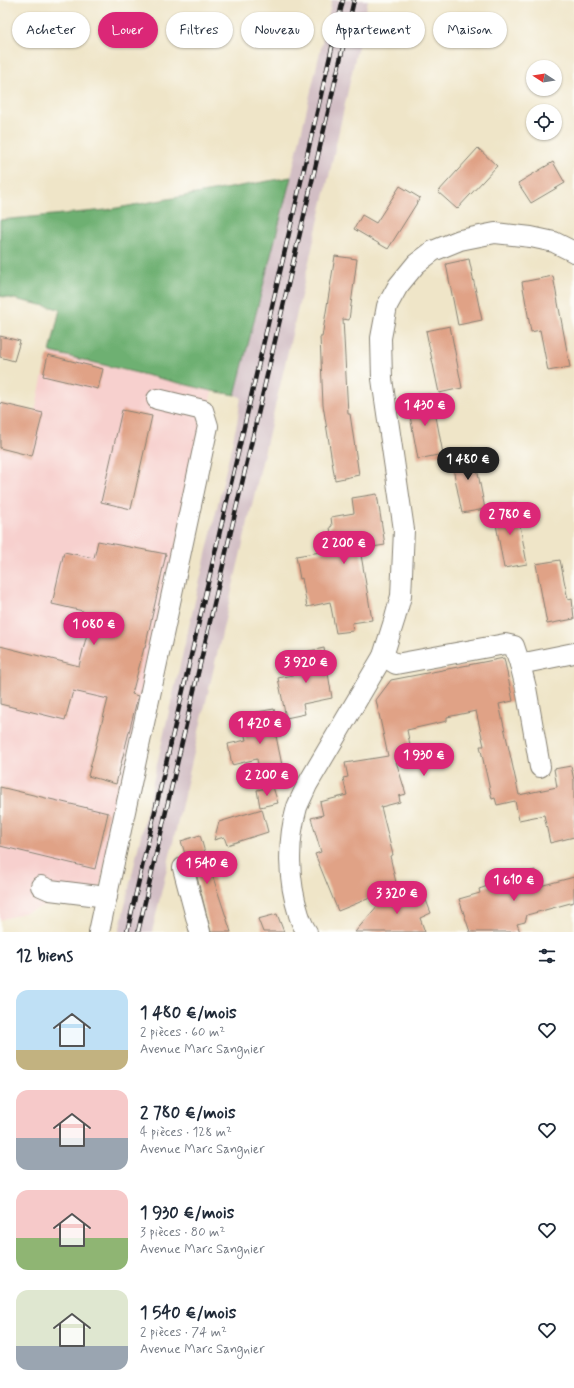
<!DOCTYPE html>
<html lang="fr">
<meta charset="utf-8">
<style>
:root{--surface:#fff;--page:#f6f6f7;--text:#1f2937;--muted:#747a83;--accent:#db2777}
body{margin:0;font-family:Mynerve,sans-serif;background:var(--page);color:var(--text);height:100vh;display:flex;flex-direction:column;font-size:15px;white-space:nowrap}
*{box-sizing:border-box;margin:0}
p{font-size:13px;color:var(--muted)}
.icon{flex:none;width:22px;height:22px;fill:none;stroke:currentColor;stroke-width:2;stroke-linecap:round;stroke-linejoin:round}
.map{position:relative;height:932px;overflow:hidden}
.details{display:flex;flex-direction:column;background:var(--surface);flex:1}
.details>*{flex:none}
.banner{position:absolute;left:12px;top:12px;width:550px;height:36px;display:flex;gap:8px}
.needle{width:26px;rotate:282deg}
.fabs{position:absolute;left:526px;top:60px;display:grid;gap:8px}
.fabs a{display:grid;place-items:center;width:36px;height:36px;border-radius:50%;background:var(--surface);box-shadow:0 1px 3px #0004;font-size:20px}
.price{position:absolute;translate:-50% -34px;padding:0 9px;border-radius:14px;background:var(--accent);color:#fff;font-size:13px;line-height:26px;filter:drop-shadow(0 1px 2px #0008)}
.price::after{content:'';position:absolute;left:50%;top:24px;width:12px;height:9px;margin-left:-6px;background:inherit;clip-path:polygon(0 0,100% 0,50% 100%)}
.price.on{background:#222;color:#fff}
ul{padding:0;list-style:none}
li{display:flex;align-items:center;gap:12px;height:100px;padding:0 16px}
li span{display:grid;place-items:center;flex:none;width:112px;height:80px;border-radius:12px;color:#555}
li>.icon{margin-inline-start:auto}
span .icon{width:48px;height:48px;fill:#fffc;stroke-width:1}
li b{font-size:17px}
h2{display:flex;justify-content:space-between;align-items:center;height:48px;padding:0 16px;font-size:17px}
.chip{padding:0 14px;border-radius:18px;background:var(--surface);box-shadow:0 1px 3px #0004;font-size:14px;line-height:36px}
.chip.on{background:var(--accent);color:#fff}
.map>svg:first-child{display:block}
</style>
<div class="map">
<svg width="574" height="932" viewBox="0 0 574 932">
<rect width="100%" height="100%" fill="#fdfcf7"/>
<filter id="ink" filterUnits="userSpaceOnUse"><feTurbulence type="fractalNoise" baseFrequency=".025" numOctaves="2"/><feDisplacementMap in="SourceGraphic" scale="8" xChannelSelector="R" yChannelSelector="G"/><feConvolveMatrix kernelMatrix="1 2 1 2 8 2 1 2 1" color-interpolation-filters="sRGB"/></filter>
<filter id="wash" filterUnits="userSpaceOnUse"><feTurbulence type="fractalNoise" baseFrequency=".012" numOctaves="4" result="noise"/><feDisplacementMap in="SourceGraphic" scale="16" xChannelSelector="R" yChannelSelector="G"/><feGaussianBlur stdDeviation="0.9" result="paint"/><feColorMatrix in="noise" values="0 0 0 0 0 0 0 0 0 0 0 0 0 0 0 0 0 1.4 0 .05"/><feComposite in="paint" operator="in"/></filter>
<g filter="url(#wash)">
<rect width="100%" height="100%" fill="#efe5c8"/>
<!-- built -->
<polygon fill="#f7d0ce" points="50,352 212,391 97,901 79,896 0,920 0,403 35,411 46,361"/>
<!-- industrial -->
<polygon fill="#d2bec4" points="332,0 368,0 329,176 152,932 119,932 167,720 237,423 241,397 235,395 291,177"/>
<!-- forest -->
<polygon fill="#6eb072" stroke="#456647" points="291,177 235,395 212,391 50,352 60,309 0,296 0,220 106,210"/>
<g id="blocks">
<!-- building -->
<g fill="#e0a286">
<polygon points="478,148 497,166 457,209 438,192"/>
<polygon points="553,162 565,183 531,203 518,183"/>
<polygon points="400,186 420,198 388,249 354,229 362,215 376,223"/>
<polygon points="335,256 357,259 349,320 343,319 348,414 350,414 359,475 335,480 323,405 320,337 322,337"/>
<polygon points="469,259 482,320 458,325 446,264"/>
<polygon points="553,276 570,367 548,371 540,330 531,332 522,282"/>
<polygon points="450,326 462,388 439,393 426,331"/>
<polygon points="0,336 20,341 14,361 0,357"/>
<polygon points="48,355 103,369 98,389 43,376"/>
<polygon points="432,395 443,454 418,459 407,400"/>
<polygon points="0,403 43,413 32,456 0,448"/>
<polygon points="122,410 152,416 131,509 101,502"/>
<polygon points="473,448 485,509 462,513 450,453"/>
<polygon points="377,494 385,545 360,549 372,620 352,623 353,631 336,633 330,602 307,607 302,578 300,579 296,556 333,550 330,527 332,526 331,517 354,513 352,498"/>
<polygon points="516,503 527,564 504,568 493,508"/>
<polygon points="98,541 166,554 145,648 144,648 132,694 138,696 116,784 88,776 108,699 73,691 65,720 0,704 0,646 79,666 87,634 78,632 83,611 52,604 64,552 94,558"/>
<polygon points="560,560 568,600 572,599 574,619 547,624 536,564"/>
<polygon points="324,648 332,698 303,704 305,714 286,718 278,678 303,673 300,653"/>
<polygon points="504,658 513,701 499,704 519,795 557,787 554,769 571,766 574,780 574,837 550,843 544,815 519,820 515,801 497,805 495,798 492,799 480,746 484,746 476,711 447,717 447,721 407,730 412,755 395,758 406,794 399,796 400,802 381,807 393,855 390,856 397,887 338,911 315,854 321,852 311,818 323,815 320,802 347,795 343,778 348,777 345,763 388,756 376,700 391,680"/>
<polygon points="274,709 281,736 276,736 285,780 262,785 257,759 232,765 228,744 246,740 240,715"/>
<polygon points="0,787 108,813 95,869 0,846"/>
<polygon points="273,787 278,803 260,807 257,790"/>
<polygon points="262,809 268,832 227,845 224,837 214,840 219,822"/>
<polygon points="200,835 206,856 231,932 211,932 194,865 191,860 186,857 181,841"/>
<polygon points="535,870 540,886 574,877 574,902 527,915 525,922 517,924 520,932 470,932 459,899 480,893 479,889 499,882 499,880"/>
<polygon points="400,887 405,902 424,895 431,913 420,918 425,932 355,932 390,891"/>
<polygon points="277,914 284,932 263,932 258,919"/>
</g>
</g>
</g>
<g filter="url(#ink)">
<use href="#blocks" fill-opacity="0" stroke="#868072" stroke-width="1"/>
<g fill="none" stroke-linecap="round" stroke-linejoin="round">
<!-- minor casing -->
<g stroke="#868072" stroke-width="22">
<g id="minor">
<polyline points="383,656 396,664 505,644 514,646 520,664 574,653"/>
<polyline points="520,664 526,688 540,767"/>
<polyline points="183,868 200,932"/>
<polyline points="41,886 50,890 107,897"/>
<polyline points="99,932 208,426 203,410 157,399"/>
<path d="M307 932C303 927 301 921 299 915 288 881 287 842 297 807 300 800 304 792 307 785L383 656 395 618 401 596 404 530 382 379 381 338 387 306 398 286 416 264 433 251 460 240 495 233 531 237 554 242 574 252"/>
</g>
</g>
<!-- minor -->
<use href="#minor" stroke="#fff" stroke-width="20"/>
<!-- rail casing -->
<g stroke="#1c1c1c" stroke-width="4.5">
<g id="rail">
<polyline points="127,932 343,0"/>
<polyline points="138,932 354,0"/>
</g>
</g>
<!-- rail -->
<use href="#rail" stroke="#fdfcf7" stroke-width="3" stroke-dasharray="9" stroke-linecap="butt"/>
</g>
</g>
</svg>
<div class="fabs">
<a><svg class="needle" viewBox="-14 -14 28 28"><path d="M0-13l5 13h-10z" fill="#e53935"/><path d="M0 13l5-13h-10z" fill="#747a83"/></svg></a>
<a><svg class="icon" aria-label="locate" viewBox="0 0 24 24"><circle cx="12" cy="12" r="6"/><path d="M12 2v4M12 18v4M2 12h4M18 12h4"/></svg></a>
</div>
<b class="price" style="left:425px;top:427px">1 430 €</b>
<b class="price on" style="left:468px;top:481px">1 480 €</b>
<b class="price" style="left:510px;top:536px">2 780 €</b>
<b class="price" style="left:344px;top:565px">2 200 €</b>
<b class="price" style="left:94px;top:646px">1 080 €</b>
<b class="price" style="left:306px;top:684px">3 920 €</b>
<b class="price" style="left:260px;top:745px">1 420 €</b>
<b class="price" style="left:424px;top:777px">1 930 €</b>
<b class="price" style="left:267px;top:797px">2 200 €</b>
<b class="price" style="left:207px;top:885px">1 540 €</b>
<b class="price" style="left:514px;top:902px">1 610 €</b>
<b class="price" style="left:397px;top:915px">3 320 €</b>
<div class="banner">
<a class="chip">Acheter</a>
<a class="chip on">Louer</a>
<a class="chip">Filtres</a>
<a class="chip">Nouveau</a>
<a class="chip">Appartement</a>
<a class="chip">Maison</a>
</div>
</div>
<section class="details">
<h2>12 biens<svg class="icon" aria-label="filters" viewBox="0 0 24 24"><path d="M4 7h16M4 17h16"/><circle cx="9" cy="7" r="2"/><circle cx="15" cy="17" r="2"/></svg></h2>
<ul>
<li><span style="background:linear-gradient(#bfe0f5 75%,#c2b280 0)"><svg class="icon" aria-label="home" viewBox="0 0 24 24"><path d="M3 11l9-7 9 7M6 9v11h12V9"/></svg></span><div><b>1 480 €/mois</b><p>2 pièces · 60 m²</p><p>Avenue Marc Sangnier</p></div><svg class="icon" aria-label="heart" viewBox="0 0 24 24"><path d="M12 20l-8-8c-3-5 5-10 8-4 3-6 11-1 8 4z"/></svg></li>
<li><span style="background:linear-gradient(#f6c9c9 60%,#9aa5b1 0)"><svg class="icon" aria-label="home" viewBox="0 0 24 24"><path d="M3 11l9-7 9 7M6 9v11h12V9"/></svg></span><div><b>2 780 €/mois</b><p>4 pièces · 128 m²</p><p>Avenue Marc Sangnier</p></div><svg class="icon" aria-label="heart" viewBox="0 0 24 24"><path d="M12 20l-8-8c-3-5 5-10 8-4 3-6 11-1 8 4z"/></svg></li>
<li><span style="background:linear-gradient(#f6c9c9 60%,#8fb573 0)"><svg class="icon" aria-label="home" viewBox="0 0 24 24"><path d="M3 11l9-7 9 7M6 9v11h12V9"/></svg></span><div><b>1 930 €/mois</b><p>3 pièces · 80 m²</p><p>Avenue Marc Sangnier</p></div><svg class="icon" aria-label="heart" viewBox="0 0 24 24"><path d="M12 20l-8-8c-3-5 5-10 8-4 3-6 11-1 8 4z"/></svg></li>
<li><span style="background:linear-gradient(#dfe7d0 70%,#9aa5b1 0)"><svg class="icon" aria-label="home" viewBox="0 0 24 24"><path d="M3 11l9-7 9 7M6 9v11h12V9"/></svg></span><div><b>1 540 €/mois</b><p>2 pièces · 74 m²</p><p>Avenue Marc Sangnier</p></div><svg class="icon" aria-label="heart" viewBox="0 0 24 24"><path d="M12 20l-8-8c-3-5 5-10 8-4 3-6 11-1 8 4z"/></svg></li>
</ul>
</section>
